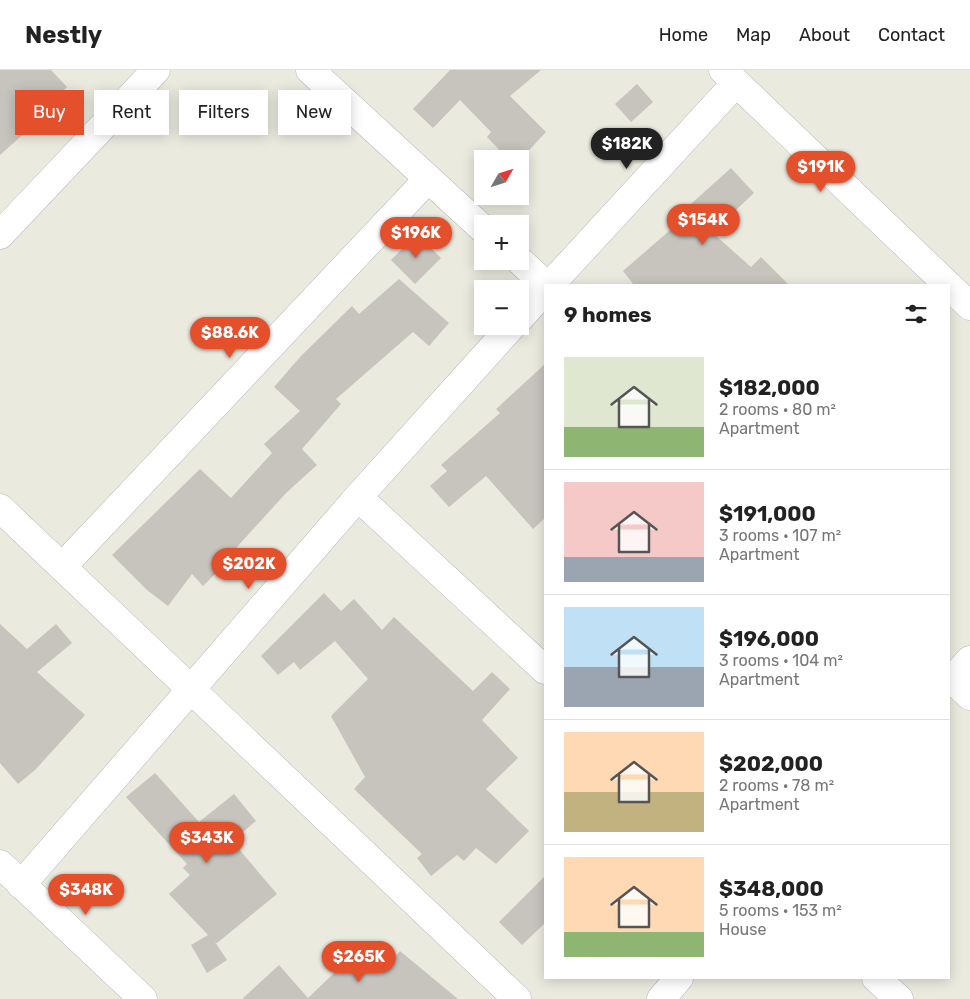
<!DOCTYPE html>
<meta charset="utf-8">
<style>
:root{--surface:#fff;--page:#f6f6f6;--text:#222;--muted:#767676;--line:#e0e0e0;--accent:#e5502c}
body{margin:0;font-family:Rubik,sans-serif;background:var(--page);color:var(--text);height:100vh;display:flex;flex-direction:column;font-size:19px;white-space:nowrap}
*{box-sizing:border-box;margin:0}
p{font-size:16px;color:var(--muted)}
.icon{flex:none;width:28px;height:28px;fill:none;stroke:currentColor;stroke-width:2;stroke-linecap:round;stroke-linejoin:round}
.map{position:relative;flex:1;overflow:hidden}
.drawer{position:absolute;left:544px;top:214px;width:406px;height:695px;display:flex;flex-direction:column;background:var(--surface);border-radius:0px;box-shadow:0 2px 12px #0003}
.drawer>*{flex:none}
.banner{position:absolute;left:15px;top:20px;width:454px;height:45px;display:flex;gap:10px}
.needle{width:32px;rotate:51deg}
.controls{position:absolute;left:474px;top:80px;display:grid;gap:10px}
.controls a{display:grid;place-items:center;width:55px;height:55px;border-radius:0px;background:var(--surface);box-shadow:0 2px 12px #0003;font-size:25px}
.price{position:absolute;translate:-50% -42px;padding:0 11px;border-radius:18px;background:var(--accent);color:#fff;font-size:16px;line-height:32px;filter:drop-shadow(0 1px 2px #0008)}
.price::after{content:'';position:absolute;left:50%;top:30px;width:15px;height:11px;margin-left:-8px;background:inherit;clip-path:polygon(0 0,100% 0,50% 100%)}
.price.active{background:#222;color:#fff}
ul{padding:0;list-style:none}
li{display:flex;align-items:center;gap:15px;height:125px;padding:0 20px}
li+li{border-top:1px solid var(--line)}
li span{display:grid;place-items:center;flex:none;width:140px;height:100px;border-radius:0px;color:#555}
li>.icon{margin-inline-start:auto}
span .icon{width:60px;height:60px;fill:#fffc;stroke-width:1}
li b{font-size:21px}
h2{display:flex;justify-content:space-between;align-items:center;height:60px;padding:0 20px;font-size:21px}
.chip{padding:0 18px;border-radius:0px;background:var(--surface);box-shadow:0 2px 12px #0003;font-size:18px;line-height:45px}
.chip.active{background:var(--accent);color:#fff}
header{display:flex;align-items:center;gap:30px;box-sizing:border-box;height:70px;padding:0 25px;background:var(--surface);border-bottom:1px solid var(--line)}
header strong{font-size:24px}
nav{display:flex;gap:28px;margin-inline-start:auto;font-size:18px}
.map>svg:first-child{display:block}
</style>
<header>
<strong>Nestly</strong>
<nav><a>Home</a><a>Map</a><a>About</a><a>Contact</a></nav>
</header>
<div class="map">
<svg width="970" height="929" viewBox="0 0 970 929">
<rect width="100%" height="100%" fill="#ebeadf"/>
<!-- building -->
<g fill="#c6c4bd">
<polygon points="0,0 51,0 67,17 24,56 28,60 0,85"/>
<polygon points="450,0 541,0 510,26 546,62 520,90 508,89 487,67 491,62 460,30 433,58 413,39"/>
<polygon points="637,14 653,32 631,52 615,34"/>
<polygon points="731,98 754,123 721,154 723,156 715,165 751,197 761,187 789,215 634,215 623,201 676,155 672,151"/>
<polygon points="417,164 441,188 415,214 391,190"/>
<polygon points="399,209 449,253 429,276 413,262 336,329 341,334 302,379 317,395 286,423 227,488 229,490 203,516 192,504 168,536 147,520 112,485 200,399 231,428 272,383 264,374 300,341 274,317 301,286 352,236 359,244"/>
<polygon points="545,294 545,448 533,459 486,406 449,437 430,416 447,401 441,395 500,343 496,339"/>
<polygon points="324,523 341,541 354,529 382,560 394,547 473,621 492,602 510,619 482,650 518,688 486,719 529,761 496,794 476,778 464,791 457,785 431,806 417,788 422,784 354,719 365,707 331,646 368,609 335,571 300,600 294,592 278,605 261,586"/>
<polygon points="0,554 27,579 56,554 72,573 37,602 85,645 35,700 18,714 0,693"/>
<polygon points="155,703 199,752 234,724 256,751 232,771 277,824 217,873 215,872 227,890 207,903 191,875 208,865 169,824 190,805 183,798 187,794 126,727"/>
<polygon points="545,806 545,853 522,875 499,852"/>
<polygon points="357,881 380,904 400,881 458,929 242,929 279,895 308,928"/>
</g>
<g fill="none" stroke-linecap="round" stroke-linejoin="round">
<!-- minor casing -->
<g stroke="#b7b9be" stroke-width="29">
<g id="minor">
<polyline points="310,0 482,158"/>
<polyline points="723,0 948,215"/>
<polyline points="0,165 156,0"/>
<polyline points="520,191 546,215"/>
<polyline points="550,215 736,13"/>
<polyline points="949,216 970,236"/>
<polyline points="520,248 545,220"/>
<polyline points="358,427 545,600"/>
<polyline points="0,438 517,929"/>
<polyline points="62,497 428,109"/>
<polyline points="949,606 970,626"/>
<polyline points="949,613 970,590"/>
<polyline points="0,794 143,929"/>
<polyline points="21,815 358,427 512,256"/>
<polyline points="876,908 899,929"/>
<polyline points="661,929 679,908"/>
</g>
</g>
<!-- minor -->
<use href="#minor" stroke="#fff" stroke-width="28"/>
</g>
</svg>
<div class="controls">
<a><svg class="needle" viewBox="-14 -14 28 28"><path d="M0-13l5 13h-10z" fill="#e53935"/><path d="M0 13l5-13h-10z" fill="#767676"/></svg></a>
<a>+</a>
<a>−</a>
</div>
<b class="price active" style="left:627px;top:100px">$182K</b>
<b class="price" style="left:821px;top:123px">$191K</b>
<b class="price" style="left:703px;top:176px">$154K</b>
<b class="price" style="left:416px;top:189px">$196K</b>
<b class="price" style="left:230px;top:289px">$88.6K</b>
<b class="price" style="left:249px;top:520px">$202K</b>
<b class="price" style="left:207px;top:794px">$343K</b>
<b class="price" style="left:86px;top:846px">$348K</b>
<b class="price" style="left:359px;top:913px">$265K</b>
<div class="banner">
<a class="chip active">Buy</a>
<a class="chip">Rent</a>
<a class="chip">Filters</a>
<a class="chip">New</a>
</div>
<section class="drawer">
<h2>9 homes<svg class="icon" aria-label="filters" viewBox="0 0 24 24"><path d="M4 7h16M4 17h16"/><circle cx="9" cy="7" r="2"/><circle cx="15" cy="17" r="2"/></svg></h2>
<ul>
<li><span style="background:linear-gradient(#dfe7d0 70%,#8fb573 0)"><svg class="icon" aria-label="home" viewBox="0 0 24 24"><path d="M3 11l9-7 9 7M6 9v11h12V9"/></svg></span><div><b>$182,000</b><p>2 rooms · 80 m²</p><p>Apartment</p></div></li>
<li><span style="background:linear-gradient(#f6c9c9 75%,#9aa5b1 0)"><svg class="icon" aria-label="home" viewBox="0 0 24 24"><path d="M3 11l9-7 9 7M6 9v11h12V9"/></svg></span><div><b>$191,000</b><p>3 rooms · 107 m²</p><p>Apartment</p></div></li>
<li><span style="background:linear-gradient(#bfe0f5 60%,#9aa5b1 0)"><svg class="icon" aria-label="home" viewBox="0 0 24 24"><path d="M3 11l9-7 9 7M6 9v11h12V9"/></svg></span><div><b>$196,000</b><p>3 rooms · 104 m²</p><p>Apartment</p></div></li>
<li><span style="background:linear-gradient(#ffd9b3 60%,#c2b280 0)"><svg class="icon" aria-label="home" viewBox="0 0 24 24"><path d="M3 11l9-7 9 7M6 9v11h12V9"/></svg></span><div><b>$202,000</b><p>2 rooms · 78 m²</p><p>Apartment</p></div></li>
<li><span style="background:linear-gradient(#ffd9b3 75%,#8fb573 0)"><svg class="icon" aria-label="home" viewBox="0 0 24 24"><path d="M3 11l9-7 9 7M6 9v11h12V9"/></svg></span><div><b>$348,000</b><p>5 rooms · 153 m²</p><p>House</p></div></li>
</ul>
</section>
</div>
